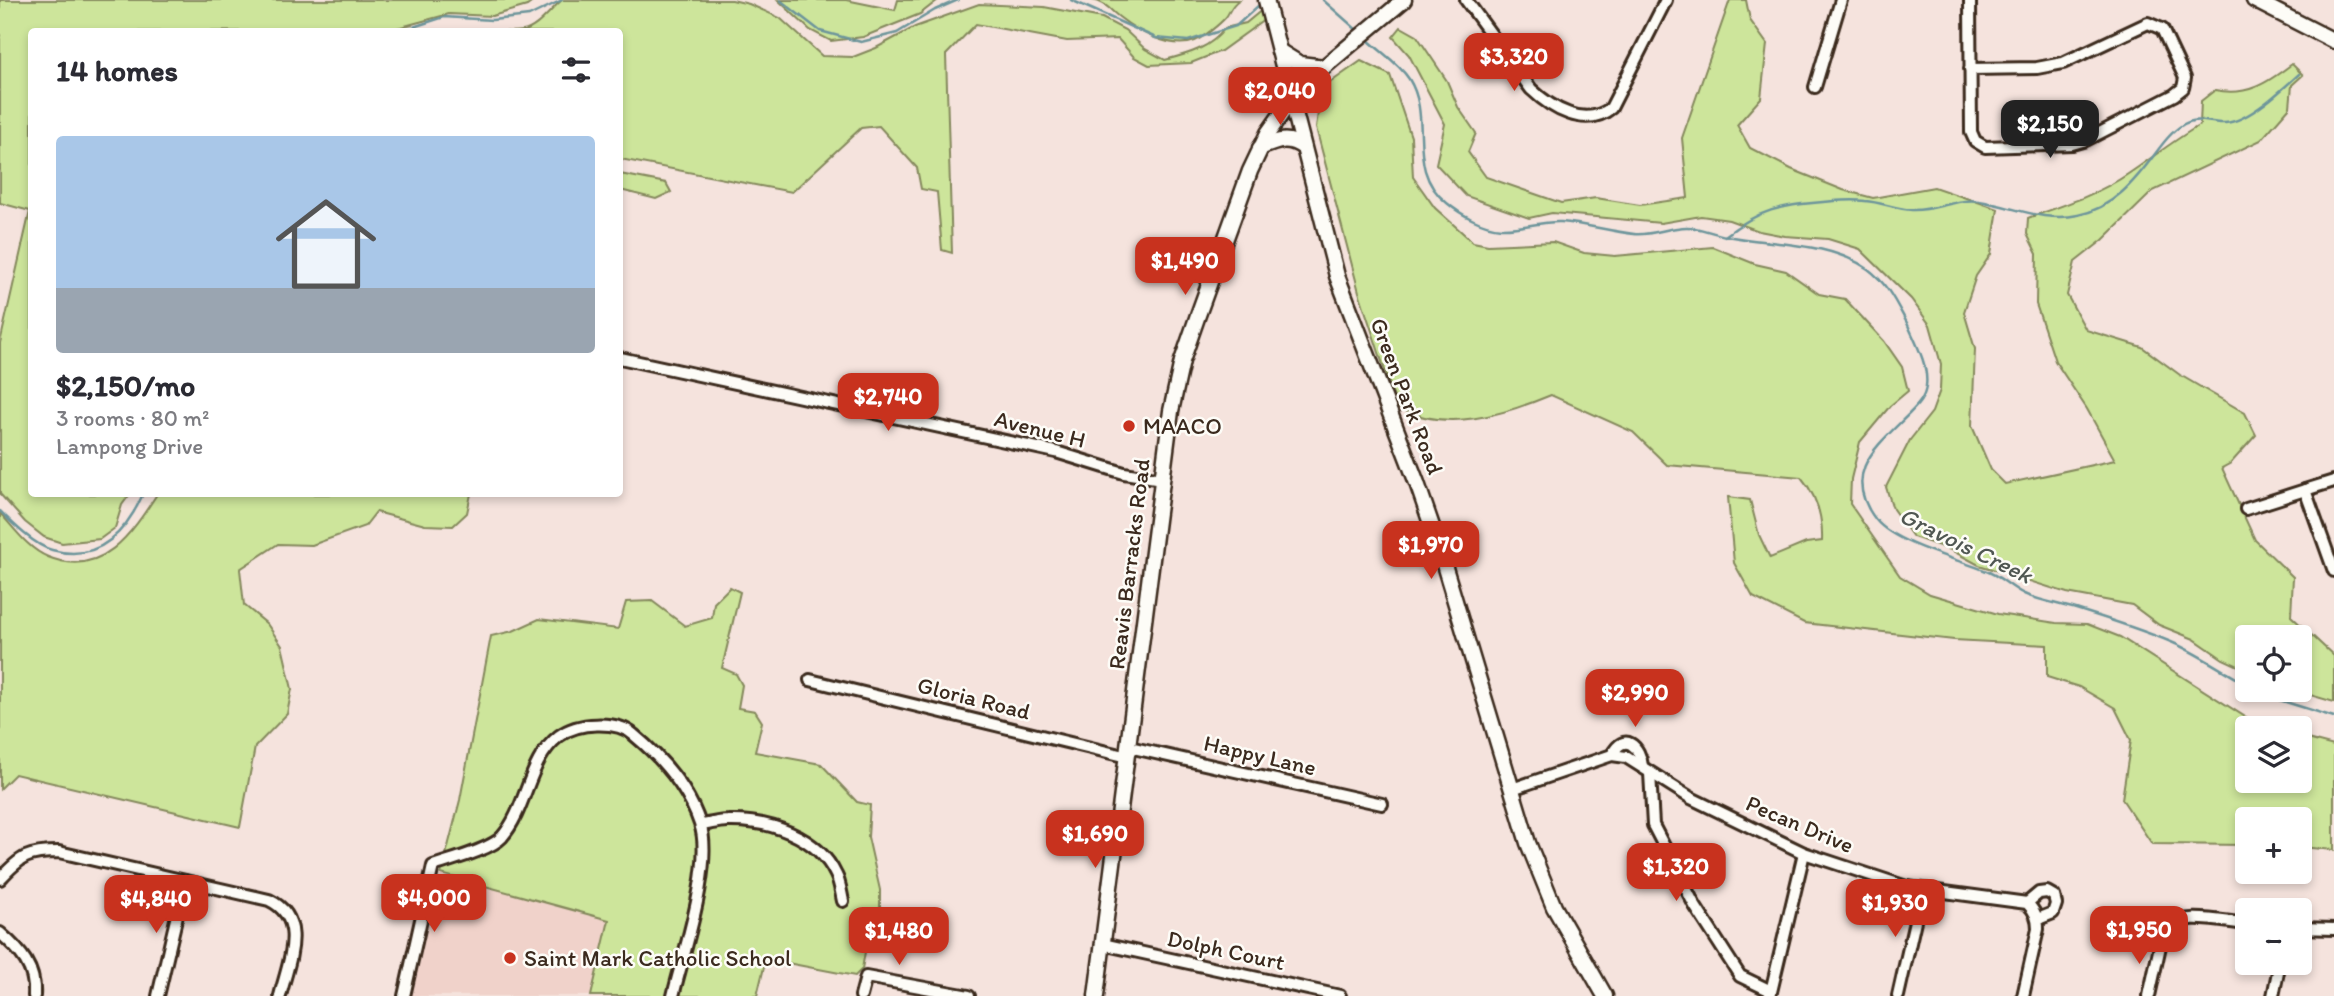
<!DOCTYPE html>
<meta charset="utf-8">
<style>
:root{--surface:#fff;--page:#f2f2f3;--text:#2b2b33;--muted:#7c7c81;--accent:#c8321e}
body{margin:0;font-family:Itim,sans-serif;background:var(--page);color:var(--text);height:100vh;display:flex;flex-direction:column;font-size:26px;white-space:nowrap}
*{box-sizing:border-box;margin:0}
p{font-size:23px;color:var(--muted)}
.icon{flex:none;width:38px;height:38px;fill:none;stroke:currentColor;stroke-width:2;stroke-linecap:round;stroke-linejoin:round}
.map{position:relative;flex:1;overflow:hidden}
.drawer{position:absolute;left:28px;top:28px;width:595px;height:469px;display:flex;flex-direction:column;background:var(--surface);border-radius:7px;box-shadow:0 4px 10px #0003}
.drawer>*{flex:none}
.buttons{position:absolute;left:2235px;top:625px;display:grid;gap:14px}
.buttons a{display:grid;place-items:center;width:77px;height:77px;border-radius:7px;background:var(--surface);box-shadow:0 4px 10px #0003;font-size:35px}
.price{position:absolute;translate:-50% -60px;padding:0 16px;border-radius:14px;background:var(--accent);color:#fff;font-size:23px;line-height:46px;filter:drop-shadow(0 2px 4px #0008)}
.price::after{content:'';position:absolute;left:50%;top:42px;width:21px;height:16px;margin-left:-10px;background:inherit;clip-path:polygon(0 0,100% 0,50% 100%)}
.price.selected{background:#222;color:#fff}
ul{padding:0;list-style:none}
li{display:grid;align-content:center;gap:14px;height:371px;padding:0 28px}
li span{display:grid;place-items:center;height:217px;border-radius:7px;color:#555}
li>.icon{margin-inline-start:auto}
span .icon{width:126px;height:126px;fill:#fffc;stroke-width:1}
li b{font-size:30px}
h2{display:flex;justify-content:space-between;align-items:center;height:84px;padding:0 28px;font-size:30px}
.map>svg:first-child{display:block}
</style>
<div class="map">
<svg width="2334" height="996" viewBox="0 0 2334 996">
<rect width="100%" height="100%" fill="#f5e3dd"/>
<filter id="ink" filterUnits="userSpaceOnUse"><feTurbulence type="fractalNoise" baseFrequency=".0143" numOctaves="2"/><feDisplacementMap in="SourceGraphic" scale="14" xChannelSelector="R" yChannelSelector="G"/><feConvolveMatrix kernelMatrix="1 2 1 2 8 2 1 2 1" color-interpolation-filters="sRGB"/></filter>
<g filter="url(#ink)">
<!-- built -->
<polygon fill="#f0d2ca" points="441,874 609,920 591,996 411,996"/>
<!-- green -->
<g fill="#cde59b" stroke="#84885c" stroke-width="2">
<polygon points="0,0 535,0 527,6 492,16 449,14 386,31 32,32 32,494 130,494 122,505 115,528 100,539 62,543 44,537 25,522 0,494 0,343 30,211 0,203"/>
<path d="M562 0H732L749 4 780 18 822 56 853 57 876 48 915 27 979 4 1044 7 1102 18 1125 30 1145 49 1165 60C1188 54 1211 48 1225 28L1246 23 1263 9 1264 20 1221 51 1191 63 1149 65 1134 57 1118 39 1067 41 976 24 946 55 952 253 942 250 937 192 921 189 917 168 879 126 861 128 792 192 620 159V32H479C494 28 509 34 523 31 537 29 551 9 562 0Z"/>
<polygon points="778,0 846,0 895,10 898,0 938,0 920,14 863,37 831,41 810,30"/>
<path d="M1092 0H1239C1231 5 1231 10 1226 17 1220 24 1204 37 1195 41 1171 50 1138 32 1119 17 1109 9 1105 2 1092 0Z"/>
<path d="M1730 0H1746L1750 20 1767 44 1761 98 1737 125 1750 148 1791 169 1843 190 1873 198 1934 187 1998 209 1991 254 1976 276 1964 312 1975 349 1972 426 1991 470 2005 484 2115 460 2087 409 2055 361 2036 304 2037 254 2027 234 2028 218C2061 206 2099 194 2128 174 2152 158 2174 140 2200 125L2201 101 2215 90C2247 97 2267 83 2292 64L2303 75 2292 85 2290 107 2261 140 2153 191 2103 240 2075 262 2067 295 2086 330 2142 347 2180 375 2245 413 2256 435 2231 463 2222 468 2255 540 2293 577 2291 616 2334 656V702L2293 690H2300V637H2247V670L2223 659 2194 639 2159 625 2132 605 2067 593 2011 575 1979 565 1951 550 1913 537 1893 509 1886 487 1910 440 1932 412 1940 390 1941 364 1930 325 1911 299 1860 249 1828 239 1785 236 1759 231 1729 220 1701 216 1661 223 1552 213 1529 218 1466 196 1436 164 1445 124 1409 55 1393 37 1401 27 1417 36 1447 81 1458 107 1476 133 1468 152 1486 177 1561 203 1596 198 1640 205 1688 198 1682 138Z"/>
<path d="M1361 61 1390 75 1411 137 1413 177 1435 208 1473 242 1488 245 1553 242 1584 253 1615 256 1713 247 1755 264 1786 271 1819 294 1845 299 1884 341 1902 367 1908 391 1890 406 1860 442 1851 479 1850 504 1900 576 1930 594 1998 614 2056 623 2087 624 2120 637 2258 725 2269 728H2247V780H2300V737L2334 746V850L2300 847V819H2247V845L2152 844 2122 799 2131 740 2115 708 2079 687 2047 677V645L1954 640 1804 623 1753 597 1734 563 1728 497 1750 500 1759 535 1770 558 1806 543 1822 541C1823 516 1817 496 1801 477L1667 465 1633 432 1551 395C1503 415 1447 433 1397 407L1359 292 1316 128 1321 89Z"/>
<polygon points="620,174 666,183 671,192 656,199 620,190"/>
<path d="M157 494H471L467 513 453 526 425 525 376 512 365 526 312 545 278 544 240 569 244 605 267 624 282 646 292 689 287 714 255 747 240 827 15 774 0 789V513C14 528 28 549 48 557 102 579 132 533 157 494Z"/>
<polygon points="730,587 740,592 722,668 736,674 742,685 738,708 755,711 762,722 755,752 821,764 857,802 870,805 868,837 880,890 880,908 869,929 862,969 855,976 766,959 757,996 591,996 609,920 441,874 460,800 491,636 513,631 539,619 618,629 626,602 652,601 685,626 712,618 714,603"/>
</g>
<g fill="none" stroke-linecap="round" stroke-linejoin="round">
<!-- stream -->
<g stroke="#6d959b" stroke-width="2.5">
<polyline points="780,0 820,31 861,42 897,33 935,10 958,0"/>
<polyline points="1071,0 1156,38 1188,41 1236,26 1258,6 1263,4"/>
<polyline points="1323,0 1358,31"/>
<polyline points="398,32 444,17 492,20 529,16 562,0"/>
<path d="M1366 38C1380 52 1398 62 1409 79 1434 119 1404 169 1447 203 1460 214 1483 227 1501 228 1521 229 1541 221 1561 222 1585 224 1609 231 1634 234 1651 236 1669 227 1687 227 1699 227 1713 234 1726 236 1772 245 1827 241 1868 269 1887 283 1896 303 1907 323 1915 341 1929 366 1926 386 1925 398 1917 406 1909 414 1877 446 1840 473 1876 520 1894 543 1956 559 1984 570 1999 575 2010 587 2024 594 2040 601 2059 604 2076 609 2108 619 2140 629 2171 642 2196 652 2222 671 2247 684"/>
<path d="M1725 236C1758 210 1782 205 1823 202 1837 201 1851 199 1865 201 1881 202 1896 209 1912 210 1935 211 1957 198 1979 201 2012 206 2044 223 2078 215 2113 208 2135 181 2155 154 2163 143 2172 131 2184 124 2198 116 2211 124 2225 123 2248 122 2283 89 2299 74"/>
<path d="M0 511C12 523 35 546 52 550 98 563 126 532 143 494"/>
<polyline points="2258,690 2276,699 2334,717"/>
</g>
<!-- street casing -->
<g stroke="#3b2a1e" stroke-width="16">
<g id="street">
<path d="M1466 0 1531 89C1551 108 1585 129 1611 108L1666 0"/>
<polyline points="1970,0 1971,132 1975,141 1985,147 2072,144 2086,140 2174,95 2183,88 2185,78 2162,29 2148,23 2063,63 2037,68 1970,69"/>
<polyline points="1815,87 1841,0"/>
<polyline points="620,358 1056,452 1124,473 1162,479"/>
<polyline points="2305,490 2334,481"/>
<polyline points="2246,509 2305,490 2334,571"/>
<polyline points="810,680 1128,757"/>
<polyline points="1129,747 1382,804"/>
<path d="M1612 755C1624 731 1640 746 1642 766"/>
<polyline points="1650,773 1653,825 1695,906 1740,976 1771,991"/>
<path d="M1512 789 1612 755 1626 757 1691 798 1804 853 1907 887 2027 903C2035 911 2038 918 2038 929L2023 996"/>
<path d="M701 825C710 824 719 821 728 821 769 820 818 836 836 875 840 882 841 893 843 901"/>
<path d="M0 879C21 856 28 852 59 852L269 900C309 919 288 963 280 996"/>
<polyline points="2027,903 2039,893 2047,892 2054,896 2056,904 2053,913 2038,919"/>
<polyline points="2300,928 2334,929"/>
<path d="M0 933C21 951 36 968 34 996"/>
<polyline points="1102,944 1340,996"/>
<polyline points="158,996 185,881"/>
<path d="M404 996 433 866C450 860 490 850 502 837 528 807 527 761 559 736 577 722 617 720 634 735 663 759 688 788 700 824 714 863 683 954 673 996"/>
<polyline points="861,996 866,977 969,996"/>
<polyline points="1770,996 1804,853"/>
<polyline points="1898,996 1922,890"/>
<path d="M2149 996 2164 928C2184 911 2222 922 2247 924"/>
<polyline points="2273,996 2280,962"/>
</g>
</g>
<!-- secondary casing -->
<g stroke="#3b2a1e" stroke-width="19">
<g id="secondary">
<polyline points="1266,0 1337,276 1417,483 1436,538 1528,843 1554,907 1605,996"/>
<polyline points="2254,0 2334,41"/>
<polyline points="1279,51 1300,64 1324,67"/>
<path d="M1260 148C1277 141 1287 136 1303 147"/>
<polyline points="1096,996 1171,411 1182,361 1198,315 1250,171 1268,133 1292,99 1306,82 1404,0"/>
</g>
</g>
<!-- street -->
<use href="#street" stroke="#fdfcf7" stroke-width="10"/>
<!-- secondary -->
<use href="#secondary" stroke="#fdfcf7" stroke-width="14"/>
</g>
</g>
<!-- markers -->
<g fill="#c8321e" stroke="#fdfcf7" stroke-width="2.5">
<circle cx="1129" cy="426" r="7"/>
<circle cx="510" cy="958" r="7"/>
</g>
<g text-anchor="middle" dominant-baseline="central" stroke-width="5" stroke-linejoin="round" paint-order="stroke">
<!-- street labels -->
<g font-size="23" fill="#3b2a1e" stroke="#fdfcf7">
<text transform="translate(1407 396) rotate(69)">Green Park Road</text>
<text transform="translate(1040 429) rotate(14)">Avenue H</text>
<text transform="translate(1129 564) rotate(-83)">Reavis Barracks Road</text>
<text transform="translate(974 698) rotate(14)">Gloria Road</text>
<text transform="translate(1260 755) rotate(13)">Happy Lane</text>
<text transform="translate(1800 824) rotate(23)">Pecan Drive</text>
<text transform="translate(1226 950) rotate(12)">Dolph Court</text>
</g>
<!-- poi labels -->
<g font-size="23" fill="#3b2a1e" stroke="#fdfcf7" text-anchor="start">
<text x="1143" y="426">MAACO</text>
<text x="524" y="958">Saint Mark Catholic School</text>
</g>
<!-- water labels -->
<g font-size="24" font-style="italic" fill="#505752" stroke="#fdfcf7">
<text transform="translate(1966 545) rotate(26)">Gravois Creek</text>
</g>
</g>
</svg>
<div class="buttons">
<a><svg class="icon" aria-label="locate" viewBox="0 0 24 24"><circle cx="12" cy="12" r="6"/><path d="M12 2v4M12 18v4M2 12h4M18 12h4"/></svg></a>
<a><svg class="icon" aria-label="layers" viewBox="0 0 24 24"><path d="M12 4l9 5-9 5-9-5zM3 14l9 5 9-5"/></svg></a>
<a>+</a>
<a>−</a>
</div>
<b class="price" style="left:1514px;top:93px">$3,320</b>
<b class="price" style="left:1280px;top:127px">$2,040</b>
<b class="price selected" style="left:2050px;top:160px">$2,150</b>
<b class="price" style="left:1185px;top:297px">$1,490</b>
<b class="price" style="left:888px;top:433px">$2,740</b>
<b class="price" style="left:1431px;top:581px">$1,970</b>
<b class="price" style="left:1635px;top:729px">$2,990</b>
<b class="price" style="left:1095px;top:870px">$1,690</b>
<b class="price" style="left:1676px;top:903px">$1,320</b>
<b class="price" style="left:434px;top:934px">$4,000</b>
<b class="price" style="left:156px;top:935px">$4,840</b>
<b class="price" style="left:1895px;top:939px">$1,930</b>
<b class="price" style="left:2139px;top:966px">$1,950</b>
<b class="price" style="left:899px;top:967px">$1,480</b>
<section class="drawer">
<h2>14 homes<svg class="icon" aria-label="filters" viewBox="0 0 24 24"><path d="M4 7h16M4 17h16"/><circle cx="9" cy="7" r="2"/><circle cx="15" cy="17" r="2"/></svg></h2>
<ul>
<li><span style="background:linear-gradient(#a9c7e8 70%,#9aa5b1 0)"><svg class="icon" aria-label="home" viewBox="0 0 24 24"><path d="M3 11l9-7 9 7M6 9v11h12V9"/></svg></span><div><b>$2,150/mo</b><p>3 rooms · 80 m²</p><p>Lampong Drive</p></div></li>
</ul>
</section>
</div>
